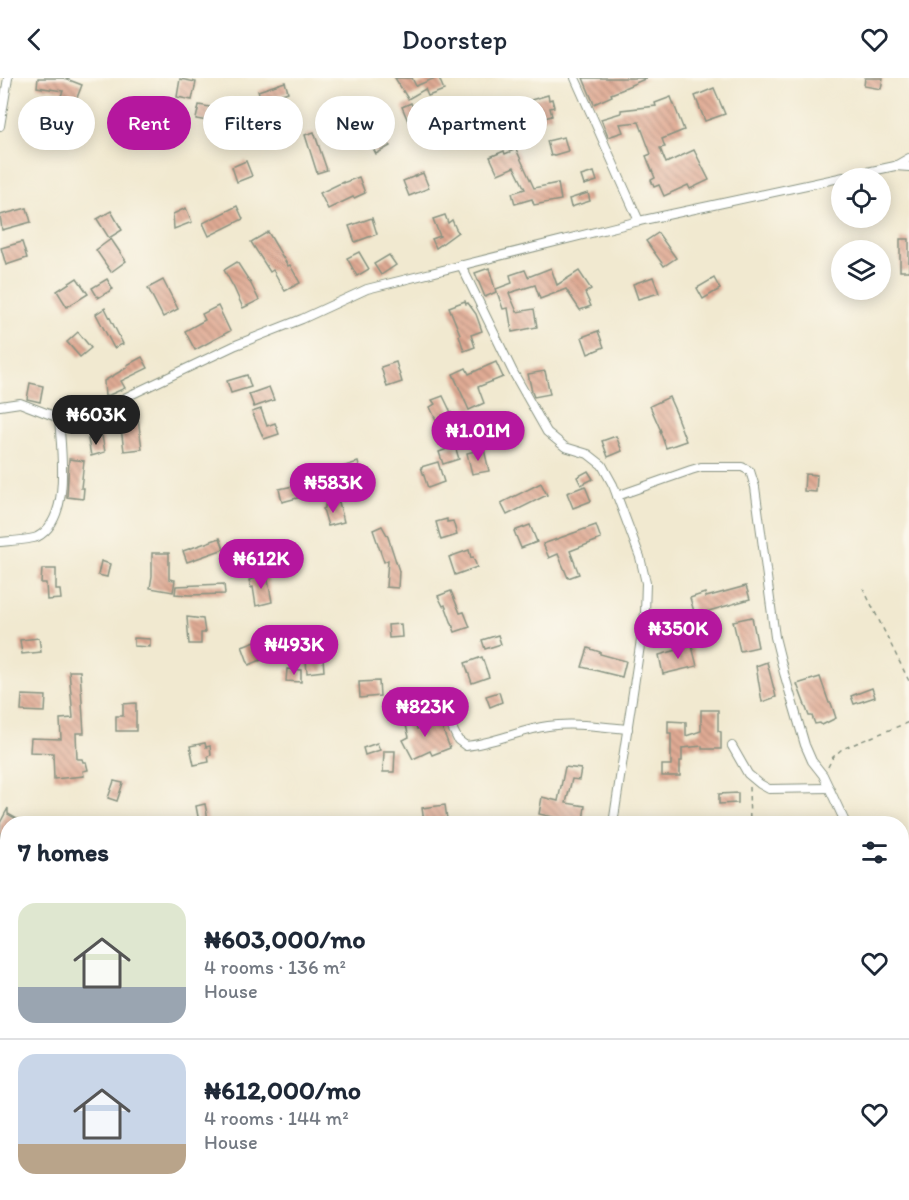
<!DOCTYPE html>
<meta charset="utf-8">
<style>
:root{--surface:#fff;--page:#f2f2f3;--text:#1f2937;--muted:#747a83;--line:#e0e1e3;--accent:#b5179e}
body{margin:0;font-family:Itim,sans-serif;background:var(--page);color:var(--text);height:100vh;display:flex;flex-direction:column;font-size:22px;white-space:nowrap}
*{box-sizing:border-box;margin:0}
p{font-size:20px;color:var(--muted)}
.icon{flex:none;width:33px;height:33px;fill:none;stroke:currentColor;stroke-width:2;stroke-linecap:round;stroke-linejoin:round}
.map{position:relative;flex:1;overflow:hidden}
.panel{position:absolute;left:0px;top:738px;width:909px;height:384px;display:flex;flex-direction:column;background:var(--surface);border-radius:24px 24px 0 0;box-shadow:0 3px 15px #0003}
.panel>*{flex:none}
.hud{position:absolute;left:18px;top:18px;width:600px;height:54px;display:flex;gap:12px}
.controls{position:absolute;left:831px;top:90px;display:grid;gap:12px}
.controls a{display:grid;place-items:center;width:60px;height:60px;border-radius:50%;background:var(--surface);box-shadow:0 3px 15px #0003;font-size:30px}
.price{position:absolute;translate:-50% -51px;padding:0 14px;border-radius:21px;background:var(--accent);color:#fff;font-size:20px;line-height:39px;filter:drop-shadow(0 2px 3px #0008)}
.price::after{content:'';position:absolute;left:50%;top:36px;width:18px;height:14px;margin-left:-9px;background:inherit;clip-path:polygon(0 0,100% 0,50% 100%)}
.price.active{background:#222;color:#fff}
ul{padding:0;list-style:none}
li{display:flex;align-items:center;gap:18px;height:150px;padding:0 18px}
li+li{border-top:2px solid var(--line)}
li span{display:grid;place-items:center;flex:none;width:168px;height:120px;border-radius:18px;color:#555}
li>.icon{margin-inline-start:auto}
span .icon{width:72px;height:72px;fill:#fffc;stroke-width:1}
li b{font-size:26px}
h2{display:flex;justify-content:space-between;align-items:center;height:72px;padding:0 18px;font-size:26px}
.tag{padding:0 21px;border-radius:27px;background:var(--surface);box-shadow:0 3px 15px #0003;font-size:21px;line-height:54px}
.tag.active{background:var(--accent);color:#fff}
header{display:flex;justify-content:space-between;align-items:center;height:78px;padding:0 18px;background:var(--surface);font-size:27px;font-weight:600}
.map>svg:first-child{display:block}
</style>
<header><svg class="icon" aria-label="back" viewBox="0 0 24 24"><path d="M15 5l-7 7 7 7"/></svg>Doorstep<svg class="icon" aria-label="heart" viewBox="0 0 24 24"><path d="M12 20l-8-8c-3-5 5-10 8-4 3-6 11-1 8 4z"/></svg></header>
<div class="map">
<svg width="909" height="1122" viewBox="0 0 909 1122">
<defs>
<pattern id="building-back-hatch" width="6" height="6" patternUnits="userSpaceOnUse" patternTransform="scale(1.5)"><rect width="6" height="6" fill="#e0ab94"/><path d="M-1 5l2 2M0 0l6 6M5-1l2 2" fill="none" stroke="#b58c7a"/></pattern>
</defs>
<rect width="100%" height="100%" fill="#fbf7ec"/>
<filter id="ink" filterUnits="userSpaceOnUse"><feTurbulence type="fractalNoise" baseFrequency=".0167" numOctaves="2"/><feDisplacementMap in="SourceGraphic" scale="12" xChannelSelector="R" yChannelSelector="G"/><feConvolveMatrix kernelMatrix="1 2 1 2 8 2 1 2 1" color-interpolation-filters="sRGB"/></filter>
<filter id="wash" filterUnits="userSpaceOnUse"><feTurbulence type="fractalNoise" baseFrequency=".008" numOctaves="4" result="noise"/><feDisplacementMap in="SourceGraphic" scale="24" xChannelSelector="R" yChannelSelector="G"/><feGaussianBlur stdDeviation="1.35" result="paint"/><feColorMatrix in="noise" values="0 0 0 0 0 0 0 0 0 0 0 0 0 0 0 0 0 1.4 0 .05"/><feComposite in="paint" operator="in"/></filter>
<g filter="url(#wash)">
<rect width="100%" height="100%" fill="#f1e9d0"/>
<g id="blocks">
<!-- building -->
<g fill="url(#building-back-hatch)">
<polygon points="38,0 64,0 82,7 69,40 54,34 63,13 37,9"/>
<polygon points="395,0 412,0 416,8 435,0 439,0 444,12 428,18 425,11 408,21"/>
<polygon points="583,0 647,0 624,10 624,11 611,16 612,18 594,26"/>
<polygon points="865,0 883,0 881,11 864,8"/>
<polygon points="180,1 196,4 192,22 177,19"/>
<polygon points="285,4 288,14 262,23 258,13"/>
<polygon points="714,10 725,36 705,43 695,18"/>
<polygon points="548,17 549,22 552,21 554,29 550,30 552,38 537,42 531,22"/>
<polygon points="671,19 684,52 662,61 665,69 660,70 666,85 694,72 709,102 690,111 688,107 664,118 659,107 654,109 651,102 655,100 646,78 651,76 639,44 620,46 623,54 608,59 601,41 621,35 621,32 656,28 655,25"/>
<polygon points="150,24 157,39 136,49 129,35"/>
<polygon points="411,25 417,39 408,43 402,29"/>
<polygon points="199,27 210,29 207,43 196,41"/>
<polygon points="225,27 226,33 231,36 232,43 220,45 217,29"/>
<polygon points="372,34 390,68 376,76 358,42"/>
<polygon points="346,40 351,50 333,59 328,49"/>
<polygon points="314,54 327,92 317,95 305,57"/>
<polygon points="564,59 568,73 551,78 547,63"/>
<polygon points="516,71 534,110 558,105 561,122 534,127 532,121 515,126 512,115 525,111 514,89 498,96 490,79 504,73 505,76"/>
<polygon points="246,83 252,98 237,104 232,89"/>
<polygon points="594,94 597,103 584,107 581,98"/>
<polygon points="423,95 429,110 409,118 403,103"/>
<polygon points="359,99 365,115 354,120 353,119 328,131 320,115 343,104 343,105"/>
<polygon points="588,115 590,123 571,129 569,121"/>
<polygon points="237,128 243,141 209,158 203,145"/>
<polygon points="27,130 31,144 2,152 0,137"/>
<polygon points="186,130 192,144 174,151 173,136"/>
<polygon points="111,133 122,152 109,160 97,141"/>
<polygon points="445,137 448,145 452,142 456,151 458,154 436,170 432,161 440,158 433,141"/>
<polygon points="372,140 377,156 355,164 349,148"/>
<polygon points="268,154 288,188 290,187 300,205 285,213 273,192 270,194 251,164"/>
<polygon points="658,155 676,180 664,188 646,163"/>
<polygon points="111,161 126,183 111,194 96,172"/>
<rect x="900" y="161" width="9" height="32"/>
<polygon points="22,164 27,180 6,187 1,170"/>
<polygon points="359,174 369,191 357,198 347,180"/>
<polygon points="389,177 396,187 381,197 374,186"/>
<polygon points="237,184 250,204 259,222 243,230 234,210 224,192"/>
<polygon points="489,190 496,214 485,219 475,195"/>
<polygon points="551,190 557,207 579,193 591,211 585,215 591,228 580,232 566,211 540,221 535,207 509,215 517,234 534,231 537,249 512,254 508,230 503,231 496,211 512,205 510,197 525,192 528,199"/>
<polygon points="653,199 659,215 638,221 633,206"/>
<polygon points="77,200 88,216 67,229 57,213"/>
<polygon points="714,200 720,211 703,221 697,210"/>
<polygon points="107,201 113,211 98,220 92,210"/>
<polygon points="163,202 178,231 163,239 148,210"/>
<polygon points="465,223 466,226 468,225 476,236 482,253 471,257 475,269 464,273 459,257 460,256 449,229"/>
<polygon points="218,228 230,253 195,272 185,253 205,242 202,236"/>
<polygon points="105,230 123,266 114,270 96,236"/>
<polygon points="598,253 604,269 588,276 582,259"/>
<polygon points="78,254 91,270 80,279 67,264"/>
<polygon points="142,279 148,290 121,303 125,310 105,319 104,303 128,289 127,287"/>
<polygon points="396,284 402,304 387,309 381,289"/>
<polygon points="496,284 503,299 478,309 484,325 469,332 453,296 466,290 469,296"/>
<polygon points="545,293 550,316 534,319 532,314 528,296"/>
<polygon points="247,297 251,309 231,315 227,303"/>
<polygon points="30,305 43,308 40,324 27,321"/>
<polygon points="269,309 274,322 254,329 249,316"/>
<polygon points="443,318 457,347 442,355 430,329 435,326 432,322"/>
<polygon points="669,319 677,337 676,337 686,363 666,370 660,353 661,353 650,328"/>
<polygon points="261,331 267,348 275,345 279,356 264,361 252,334"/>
<polygon points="138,340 142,371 124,373 120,342"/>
<polygon points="523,351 525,360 507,365 504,357"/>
<polygon points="102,358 105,374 91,378 88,361"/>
<polygon points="616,358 622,373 608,379 602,363"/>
<polygon points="455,368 459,381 443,386 439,374"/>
<polygon points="484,371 489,393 472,396 467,375"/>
<polygon points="69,381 84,383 81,410 84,410 83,421 67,419"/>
<polygon points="358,384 362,400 355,402 359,420 343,423 340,409 347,408 342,389"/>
<polygon points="438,384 444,404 428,410 421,389"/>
<polygon points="588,393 593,401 581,407 577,399"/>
<polygon points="805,396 817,397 816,414 804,413"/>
<polygon points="541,405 547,417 507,437 501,425"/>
<polygon points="298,407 301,419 282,424 279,411"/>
<polygon points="585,408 591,423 573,430 567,415"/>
<polygon points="339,424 344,444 328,448 323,431 325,430 325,427"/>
<polygon points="447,441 447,444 453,443 457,457 441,462 436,444"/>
<polygon points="530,447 537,464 521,470 514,453"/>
<polygon points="596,447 601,461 570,473 579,496 568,500 558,476 549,480 543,466"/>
<polygon points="382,448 388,459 399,493 398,510 386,509 388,482 384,484 373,452"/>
<polygon points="220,460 224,471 187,484 183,473"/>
<polygon points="469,472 471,480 473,479 477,489 455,497 449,479"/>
<polygon points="152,475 169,475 169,501 175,502 173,514 150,510 152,498"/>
<polygon points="101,483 110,486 107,499 98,497"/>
<polygon points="42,491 56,491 56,512 60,512 61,521 47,522 46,505 41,505"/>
<polygon points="267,497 272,524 256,528 253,509 251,510 249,502"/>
<polygon points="224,506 225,516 189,517 175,516 176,508"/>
<polygon points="746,508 750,521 695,537 690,520 705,515 706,519"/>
<polygon points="451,513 460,535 464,534 470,549 455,554 445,527 443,528 438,518"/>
<polygon points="187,539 203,541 205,555 201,555 201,566 189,566"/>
<polygon points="752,539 758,569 740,573 733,543"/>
<polygon points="401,546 402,559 389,560 388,547"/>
<polygon points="498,557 501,566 485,571 482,562"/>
<polygon points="39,560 41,574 22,576 20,562"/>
<polygon points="134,560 150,561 150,569 134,568"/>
<polygon points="261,561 268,579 249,587 242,568"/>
<polygon points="692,568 697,588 663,596 659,577"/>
<polygon points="588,570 600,574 600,576 626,583 622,599 582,589"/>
<polygon points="482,579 489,599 472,605 465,585"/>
<polygon points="323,580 324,593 307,595 306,582"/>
<polygon points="767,584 776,619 762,624 756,588"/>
<polygon points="287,591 301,592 301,604 286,603"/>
<polygon points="69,593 80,593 84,655 76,655 77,681 82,681 83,684 86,684 88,692 83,693 84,698 54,701 53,675 30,674 31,660 61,661 60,641 73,640"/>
<polygon points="820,599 829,625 831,625 836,640 822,647 820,645 815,646 812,638 809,638 797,606"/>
<polygon points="379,603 380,618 360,620 359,604"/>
<polygon points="872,610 875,619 854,626 851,618"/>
<polygon points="499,614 502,624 490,629 486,618"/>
<polygon points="22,617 46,618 45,634 21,633"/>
<polygon points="136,625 136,653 116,653 116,638 123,638 123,626"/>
<polygon points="701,632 718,632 718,653 721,654 721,671 702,671 702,668 682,670 682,683 680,683 680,698 662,698 662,687 671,687 671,655 668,655 668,643 686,644 686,658 701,653"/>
<polygon points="413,638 417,651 439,642 450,670 432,677 430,673 413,681 403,662 409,659 404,640"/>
<polygon points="205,665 206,669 210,668 211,677 208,678 209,684 194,687 190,668"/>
<polygon points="377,665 380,672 365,677 363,670"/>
<polygon points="384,673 395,673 394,694 383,694"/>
<polygon points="565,689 581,691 579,702 572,701 566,725 585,728 583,744 557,740 539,736 542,719 558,723"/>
<polygon points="114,703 123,705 117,723 108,720"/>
<polygon points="738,715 738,725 719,726 719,716"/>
<polygon points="205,726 208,742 199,744 196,728"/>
<polygon points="445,727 447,741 424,744 422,730"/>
<polygon points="8,730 8,736 26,746 8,746 8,765 0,761 0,745"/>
<polygon points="0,846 8,847 8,877 0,876"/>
<polygon points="0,919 8,920 8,941 0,940"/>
</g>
</g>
</g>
<g filter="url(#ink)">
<use href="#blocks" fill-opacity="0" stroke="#889382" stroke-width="1.5"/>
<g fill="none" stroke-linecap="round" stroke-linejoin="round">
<!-- minor casing -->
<g stroke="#889382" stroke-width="10">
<g id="minor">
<polyline points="575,0 639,143"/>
<polyline points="0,48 8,0"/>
<polyline points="909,80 895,88 909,89"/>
<polyline points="461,187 513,294 547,354 565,369 588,376 602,387 613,407 640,479 646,505 645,535 613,746"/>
<polyline points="0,328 20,325 59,340 71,343 80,341 236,267 302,241 367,211 639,143 895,88"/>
<polyline points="617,418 691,392 701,389 742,389 750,393 755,409 775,559 784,595 805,667 812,683 823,697 846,746"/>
<path d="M0 464C9 463 30 462 37 459 72 441 61 372 59 340"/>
<path d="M442 629 458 662 466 668C494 665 520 652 548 648 574 644 602 649 628 651"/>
<polyline points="732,668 748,696 760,706 769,711 829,710"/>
<polyline points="902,946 909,937"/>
<polyline points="902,1001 909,1003"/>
</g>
</g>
<!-- path -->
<g stroke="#889382" stroke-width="1.5" stroke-dasharray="4.5 4.5" stroke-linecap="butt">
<polyline points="863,510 909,603"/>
<polyline points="828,689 833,679 842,671 909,644"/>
<polyline points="749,709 750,746"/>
</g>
<!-- minor -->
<use href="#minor" stroke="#fff" stroke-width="8"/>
</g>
</g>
</svg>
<div class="controls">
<a><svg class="icon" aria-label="locate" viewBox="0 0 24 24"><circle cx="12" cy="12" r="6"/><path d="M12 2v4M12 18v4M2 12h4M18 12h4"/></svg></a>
<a><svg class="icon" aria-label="layers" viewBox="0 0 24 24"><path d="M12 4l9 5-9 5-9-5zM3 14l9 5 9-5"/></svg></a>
</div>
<b class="price active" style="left:96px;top:368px">₦603K</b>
<b class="price" style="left:478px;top:384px">₦1.01M</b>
<b class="price" style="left:333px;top:436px">₦583K</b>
<b class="price" style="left:261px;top:512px">₦612K</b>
<b class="price" style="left:678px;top:582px">₦350K</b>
<b class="price" style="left:294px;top:598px">₦493K</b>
<b class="price" style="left:425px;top:660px">₦823K</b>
<div class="hud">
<a class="tag">Buy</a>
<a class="tag active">Rent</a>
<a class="tag">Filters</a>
<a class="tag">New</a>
<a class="tag">Apartment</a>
</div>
<section class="panel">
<h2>7 homes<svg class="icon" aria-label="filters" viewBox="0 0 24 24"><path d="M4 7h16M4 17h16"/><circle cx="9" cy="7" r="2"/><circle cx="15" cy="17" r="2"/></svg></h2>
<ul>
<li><span style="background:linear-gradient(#dfe7d0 70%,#9aa5b1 0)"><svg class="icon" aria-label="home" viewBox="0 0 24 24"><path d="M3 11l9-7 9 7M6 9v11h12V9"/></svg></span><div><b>₦603,000/mo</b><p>4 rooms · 136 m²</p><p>House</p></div><svg class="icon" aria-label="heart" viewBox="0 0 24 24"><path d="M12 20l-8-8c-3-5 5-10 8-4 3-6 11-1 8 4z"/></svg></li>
<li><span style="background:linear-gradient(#c9d6e8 75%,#b9a48a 0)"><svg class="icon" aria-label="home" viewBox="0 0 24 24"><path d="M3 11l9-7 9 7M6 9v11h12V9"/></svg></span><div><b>₦612,000/mo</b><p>4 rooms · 144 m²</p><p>House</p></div><svg class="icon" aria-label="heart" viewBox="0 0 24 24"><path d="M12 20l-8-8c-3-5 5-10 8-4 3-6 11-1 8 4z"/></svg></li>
</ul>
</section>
</div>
